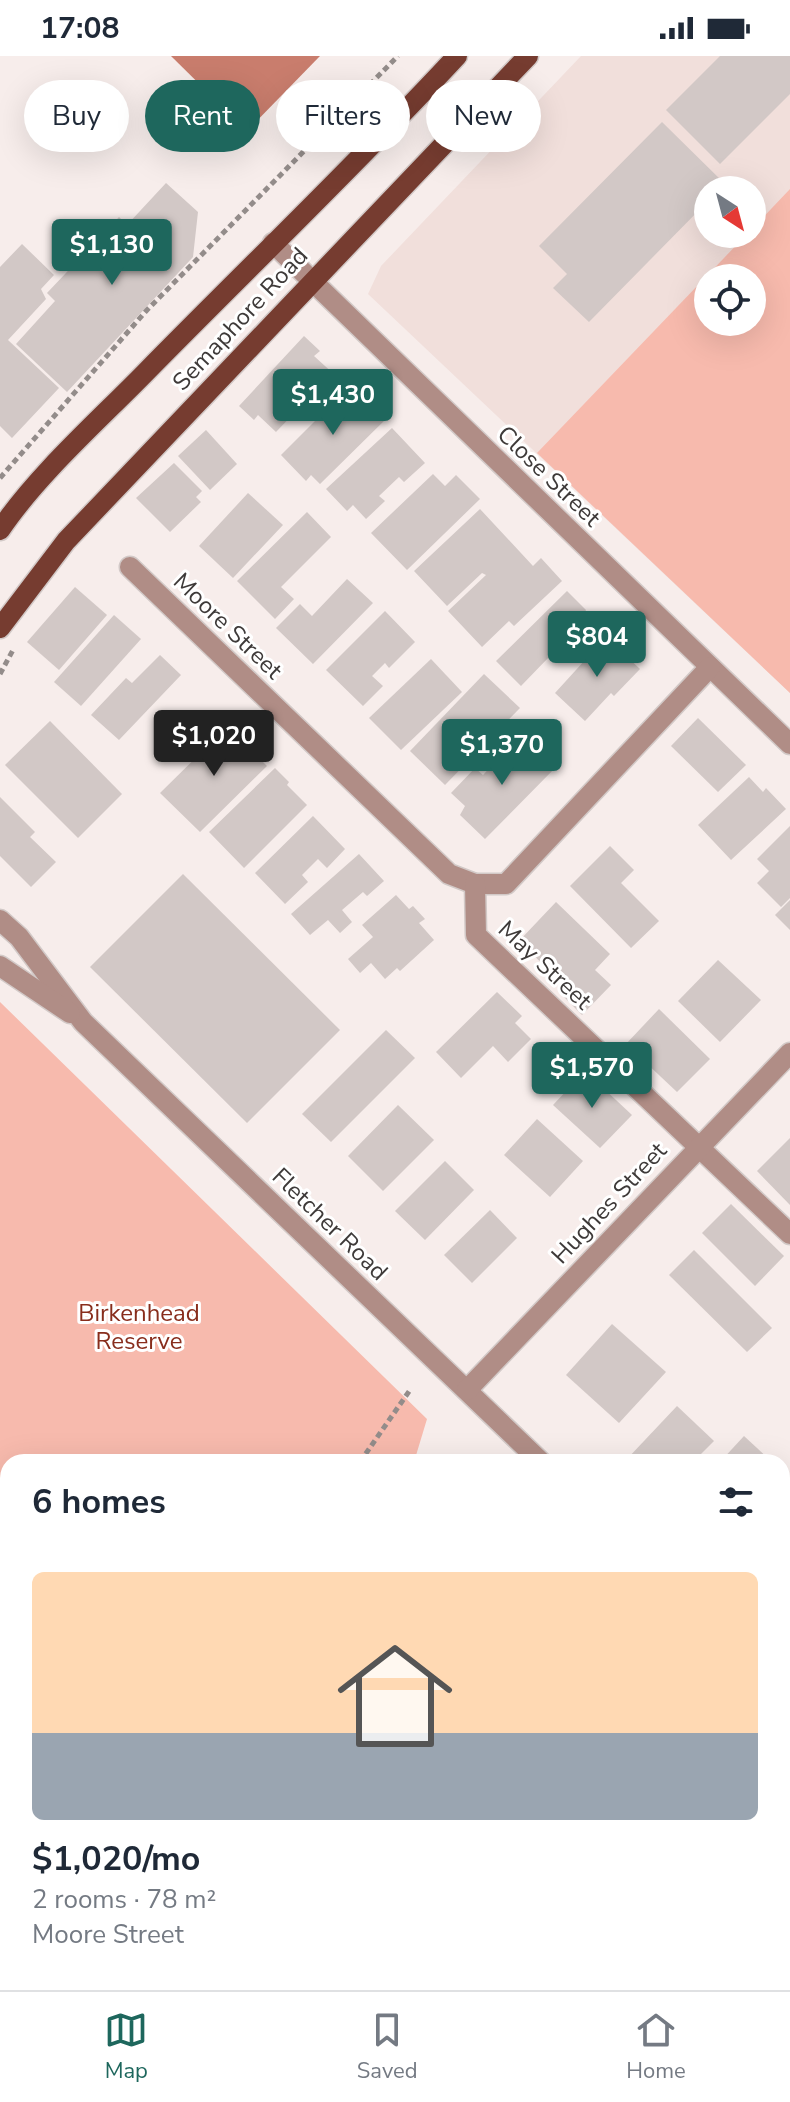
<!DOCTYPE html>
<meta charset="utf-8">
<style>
:root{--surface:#fff;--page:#f2f2f3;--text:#1f2937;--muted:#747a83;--line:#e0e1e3;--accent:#1e675d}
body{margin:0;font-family:"Nunito Sans",sans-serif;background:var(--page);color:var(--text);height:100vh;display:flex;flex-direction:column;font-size:30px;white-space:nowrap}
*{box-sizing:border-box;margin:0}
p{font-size:26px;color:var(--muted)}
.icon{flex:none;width:44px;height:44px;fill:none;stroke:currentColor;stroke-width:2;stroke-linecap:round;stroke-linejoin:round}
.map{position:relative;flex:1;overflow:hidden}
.details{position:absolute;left:0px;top:1398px;width:790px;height:536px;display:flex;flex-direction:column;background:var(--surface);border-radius:24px 24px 0 0;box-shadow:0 8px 32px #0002}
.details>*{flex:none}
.banner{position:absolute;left:24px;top:24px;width:742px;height:72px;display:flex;gap:16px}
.needle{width:52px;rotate:144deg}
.tools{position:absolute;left:694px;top:120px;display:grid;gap:16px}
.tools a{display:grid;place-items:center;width:72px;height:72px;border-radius:50%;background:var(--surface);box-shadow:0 8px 32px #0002;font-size:40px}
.price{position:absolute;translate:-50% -68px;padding:0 18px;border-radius:8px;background:var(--accent);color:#fff;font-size:26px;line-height:52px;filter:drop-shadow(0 2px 4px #0008)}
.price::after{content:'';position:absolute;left:50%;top:48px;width:24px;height:18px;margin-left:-12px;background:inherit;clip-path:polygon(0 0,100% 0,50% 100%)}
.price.active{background:#222;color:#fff}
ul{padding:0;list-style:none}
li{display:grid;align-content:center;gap:16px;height:424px;padding:0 32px}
li span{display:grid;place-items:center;height:248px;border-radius:12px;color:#555}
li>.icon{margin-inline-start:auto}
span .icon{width:144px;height:144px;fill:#fffc;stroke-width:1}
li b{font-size:34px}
h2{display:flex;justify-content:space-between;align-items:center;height:96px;padding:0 32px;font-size:34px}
.tag{padding:0 28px;border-radius:36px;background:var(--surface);box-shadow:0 8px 32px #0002;font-size:28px;line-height:72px}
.tag.active{background:var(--accent);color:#fff}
.status{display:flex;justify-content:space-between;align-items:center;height:56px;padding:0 40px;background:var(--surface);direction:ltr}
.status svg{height:22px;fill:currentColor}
.tabs{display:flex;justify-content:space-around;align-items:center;height:112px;border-top:2px solid var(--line);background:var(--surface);font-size:22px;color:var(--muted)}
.tabs a{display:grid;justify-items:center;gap:4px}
.tabs .active{color:var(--accent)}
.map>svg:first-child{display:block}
</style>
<div class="status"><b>17:08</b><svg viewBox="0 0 49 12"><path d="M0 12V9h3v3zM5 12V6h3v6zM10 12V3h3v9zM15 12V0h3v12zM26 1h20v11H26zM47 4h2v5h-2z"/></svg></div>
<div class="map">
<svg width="790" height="1934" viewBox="0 0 790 1934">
<rect width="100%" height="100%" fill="#f7edeb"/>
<!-- built -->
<path fill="#f1dfdb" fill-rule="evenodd" d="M581 0H790V637L368 238 381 210ZM708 134H752V178H708ZM708 222H752V266H708Z"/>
<!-- green -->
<g fill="#f7baad" fill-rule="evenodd">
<path d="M790 133V637L537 397 747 178H752V173ZM752 222V266H708V222Z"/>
<polygon points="0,946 427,1363 414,1406 8,1406 8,1656 0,1653"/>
<polygon points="128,1926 294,1926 292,1934 128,1934"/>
</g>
<!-- water -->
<polygon fill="#c97d6d" points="171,0 320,0 247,75"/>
<!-- building -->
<g fill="#d2c8c6">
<polygon points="720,0 790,0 790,38 720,108 666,54"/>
<polygon points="662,66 725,128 719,134 708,134 708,145 589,266 553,232 567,218 539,190"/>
<polygon points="166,127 198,156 193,201 67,336 16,288 55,245 47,237 119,161 127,169"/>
<polygon points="22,188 54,219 41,233 46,243 8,284 59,332 12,382 0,370 0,211"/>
<polygon points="304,280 320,295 314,300 336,320 332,325 339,331 310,361 299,352 276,376 258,359 254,364 239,350"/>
<polygon points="348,332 365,350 371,345 387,362 320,428 311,419 306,425 281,399"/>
<polygon points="392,372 425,407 404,426 399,421 379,440 385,445 366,463 353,449 347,455 326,433"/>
<polygon points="206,374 237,408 210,434 178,400"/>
<polygon points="174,407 202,435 196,441 201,446 170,476 136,442"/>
<polygon points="433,418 445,430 456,419 480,443 407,514 371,477"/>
<polygon points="248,437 283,469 233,522 199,490"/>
<polygon points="480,453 533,510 541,502 562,525 514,570 509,565 482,591 448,555 486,519 482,517 447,550 414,515"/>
<polygon points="307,456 331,481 281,531 294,543 275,563 237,525"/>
<polygon points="347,523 373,547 313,608 276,572 300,548 312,560"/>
<polygon points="75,531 107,559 59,614 27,586"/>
<polygon points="567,535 586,554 584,559 604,578 578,603 569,595 557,607 550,600 521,630 496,605"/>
<polygon points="385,555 415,586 389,612 385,607 372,620 383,630 363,650 326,614"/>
<polygon points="114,559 141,583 81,650 54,626"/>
<polygon points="606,581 640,613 614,640 611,637 585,665 555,637"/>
<polygon points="160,599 181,619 119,684 91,659 126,622 132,627"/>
<polygon points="431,603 462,636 401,694 369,662"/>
<polygon points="484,618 520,652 445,729 410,695"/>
<polygon points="698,662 746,709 718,736 671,690"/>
<polygon points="50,665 122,738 78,782 5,709"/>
<polygon points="229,669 240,680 243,676 252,685 247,690 267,710 200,776 160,737"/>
<polygon points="521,679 555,712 485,783 460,759 465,750 451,737 475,712 483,719"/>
<polygon points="275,712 289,726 287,729 307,749 244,812 209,776"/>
<polygon points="749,721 763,736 766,732 786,753 731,804 698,769"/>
<polygon points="0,741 35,776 30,781 56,806 31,831 0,800"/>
<polygon points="313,760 345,793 327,812 318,803 302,819 308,826 285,848 255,817"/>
<polygon points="790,770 790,842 781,851 757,827 769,815 757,803"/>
<polygon points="610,790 634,814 621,827 659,865 631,892 570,830"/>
<polygon points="359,798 384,825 367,840 363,836 342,854 352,866 340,877 328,864 310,879 291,858"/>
<polygon points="183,818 340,974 247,1067 90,911"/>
<polygon points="396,839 409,853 413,850 425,863 419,867 434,884 400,915 397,912 385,923 371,907 360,917 348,903 373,881 362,869"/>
<polygon points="790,844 790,874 775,859"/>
<polygon points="556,846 610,898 595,914 611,929 582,959 564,941 566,931 519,885"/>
<polygon points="718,904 761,944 720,986 678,945"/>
<polygon points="497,936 522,960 515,967 531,983 508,1006 493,990 461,1022 436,996"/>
<polygon points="659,953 710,1003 677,1036 626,988"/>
<polygon points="386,974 415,1002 331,1086 302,1058"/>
<polygon points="585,1015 632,1059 600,1092 553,1049"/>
<polygon points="398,1049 434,1084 383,1135 348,1100"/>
<polygon points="537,1063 583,1105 550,1141 504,1099"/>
<polygon points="790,1082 790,1149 757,1115"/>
<polygon points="445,1105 474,1134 425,1184 395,1155"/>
<polygon points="731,1148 784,1200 755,1230 702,1177"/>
<polygon points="490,1154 517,1182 472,1227 444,1199"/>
<polygon points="694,1194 772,1272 747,1296 669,1219"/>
<polygon points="612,1268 666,1316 619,1367 566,1319"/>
<polygon points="677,1350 714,1385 693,1406 630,1406 627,1403"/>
<polygon points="744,1380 772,1406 720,1406"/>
<polygon points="790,1423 790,1513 782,1521 782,1431"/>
<rect x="0" y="1660" width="8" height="38"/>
<rect x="0" y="1704" width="8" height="35"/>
<polygon points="782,1730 790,1738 790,1758 782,1766"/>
<rect x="0" y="1744" width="8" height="50"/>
<polygon points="790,1781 790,1843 782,1835 782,1789"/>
<polygon points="8,1800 8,1844 0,1844 0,1801"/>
<polygon points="0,1849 8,1849 8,1923 0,1924"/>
<polygon points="474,1926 536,1926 528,1934 482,1934"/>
<polygon points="574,1926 583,1926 591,1934 566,1934"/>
</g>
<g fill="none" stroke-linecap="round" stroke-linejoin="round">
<!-- minor casing -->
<g stroke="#d2c9c7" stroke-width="23">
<g id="minor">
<polyline points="273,187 790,688"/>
<polyline points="130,511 449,818 475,828 506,828 710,611"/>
<polyline points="475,828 476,879 790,1178"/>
<polyline points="0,864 19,881 83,966 541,1406"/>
<polyline points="0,910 70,957"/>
<polyline points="467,1334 790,997"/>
<polyline points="782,1639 790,1646"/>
<polyline points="392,1926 401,1934"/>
<polyline points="338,1934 341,1926"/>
</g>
</g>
<!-- major casing -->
<g stroke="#d2c9c7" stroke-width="23">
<g id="major">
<path d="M0 474C37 419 98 365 145 317 249 211 356 109 457 0"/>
<polyline points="0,572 66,485 528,0"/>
</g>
</g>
<!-- path -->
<g stroke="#938c8a" stroke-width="5" stroke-dasharray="6 4" stroke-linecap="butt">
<polyline points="0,422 147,254 398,0"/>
<polyline points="0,618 13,594"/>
<polyline points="360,1406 410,1334"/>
<polyline points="0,1621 8,1620"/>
<polyline points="305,1926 306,1934"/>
</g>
<!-- minor -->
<use href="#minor" stroke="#b08d86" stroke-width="20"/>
<!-- major -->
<use href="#major" stroke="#763c30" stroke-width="20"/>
</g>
<g text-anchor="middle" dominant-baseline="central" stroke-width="6" stroke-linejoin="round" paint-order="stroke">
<!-- street labels -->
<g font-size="24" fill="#3e3a39" stroke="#fff">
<text transform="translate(240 263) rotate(-47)">Semaphore Road</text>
<text transform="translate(549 420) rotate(44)">Close Street</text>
<text transform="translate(228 570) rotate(44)">Moore Street</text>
<text transform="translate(545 909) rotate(43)">May Street</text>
<text transform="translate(609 1147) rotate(-47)">Hughes Street</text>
<text transform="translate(330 1168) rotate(44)">Fletcher Road</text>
</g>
<!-- park labels -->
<g font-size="24" fill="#882d1c" stroke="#fff">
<text x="139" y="1257">Birkenhead<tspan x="139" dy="28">Reserve</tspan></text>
</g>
</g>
</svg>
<div class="tools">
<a><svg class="needle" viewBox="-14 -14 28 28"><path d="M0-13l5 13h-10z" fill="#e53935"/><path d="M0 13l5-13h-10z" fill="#747a83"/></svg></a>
<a><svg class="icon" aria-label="locate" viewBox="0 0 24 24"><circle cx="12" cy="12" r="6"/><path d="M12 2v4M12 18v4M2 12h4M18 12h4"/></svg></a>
</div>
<b class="price" style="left:112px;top:231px">$1,130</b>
<b class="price" style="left:333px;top:381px">$1,430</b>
<b class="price" style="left:597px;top:623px">$804</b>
<b class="price active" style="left:214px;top:722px">$1,020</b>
<b class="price" style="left:502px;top:731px">$1,370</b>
<b class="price" style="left:592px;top:1054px">$1,570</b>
<div class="banner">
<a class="tag">Buy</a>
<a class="tag active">Rent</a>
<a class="tag">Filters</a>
<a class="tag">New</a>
</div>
<section class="details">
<h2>6 homes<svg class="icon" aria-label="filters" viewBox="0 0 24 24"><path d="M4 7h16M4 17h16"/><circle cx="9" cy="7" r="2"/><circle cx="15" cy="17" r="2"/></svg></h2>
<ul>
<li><span style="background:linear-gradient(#ffd9b3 65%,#9aa5b1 0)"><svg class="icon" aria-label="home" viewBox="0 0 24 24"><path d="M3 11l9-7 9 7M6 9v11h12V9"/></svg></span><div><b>$1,020/mo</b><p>2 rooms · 78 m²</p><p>Moore Street</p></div></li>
</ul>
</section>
</div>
<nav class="tabs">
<a class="active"><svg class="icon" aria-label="map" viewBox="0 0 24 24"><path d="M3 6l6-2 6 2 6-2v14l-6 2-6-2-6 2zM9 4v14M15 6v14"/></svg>Map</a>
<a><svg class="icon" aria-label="saved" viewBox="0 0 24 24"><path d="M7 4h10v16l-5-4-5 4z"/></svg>Saved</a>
<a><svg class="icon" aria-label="home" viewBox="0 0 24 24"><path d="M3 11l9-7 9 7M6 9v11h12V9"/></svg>Home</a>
</nav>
